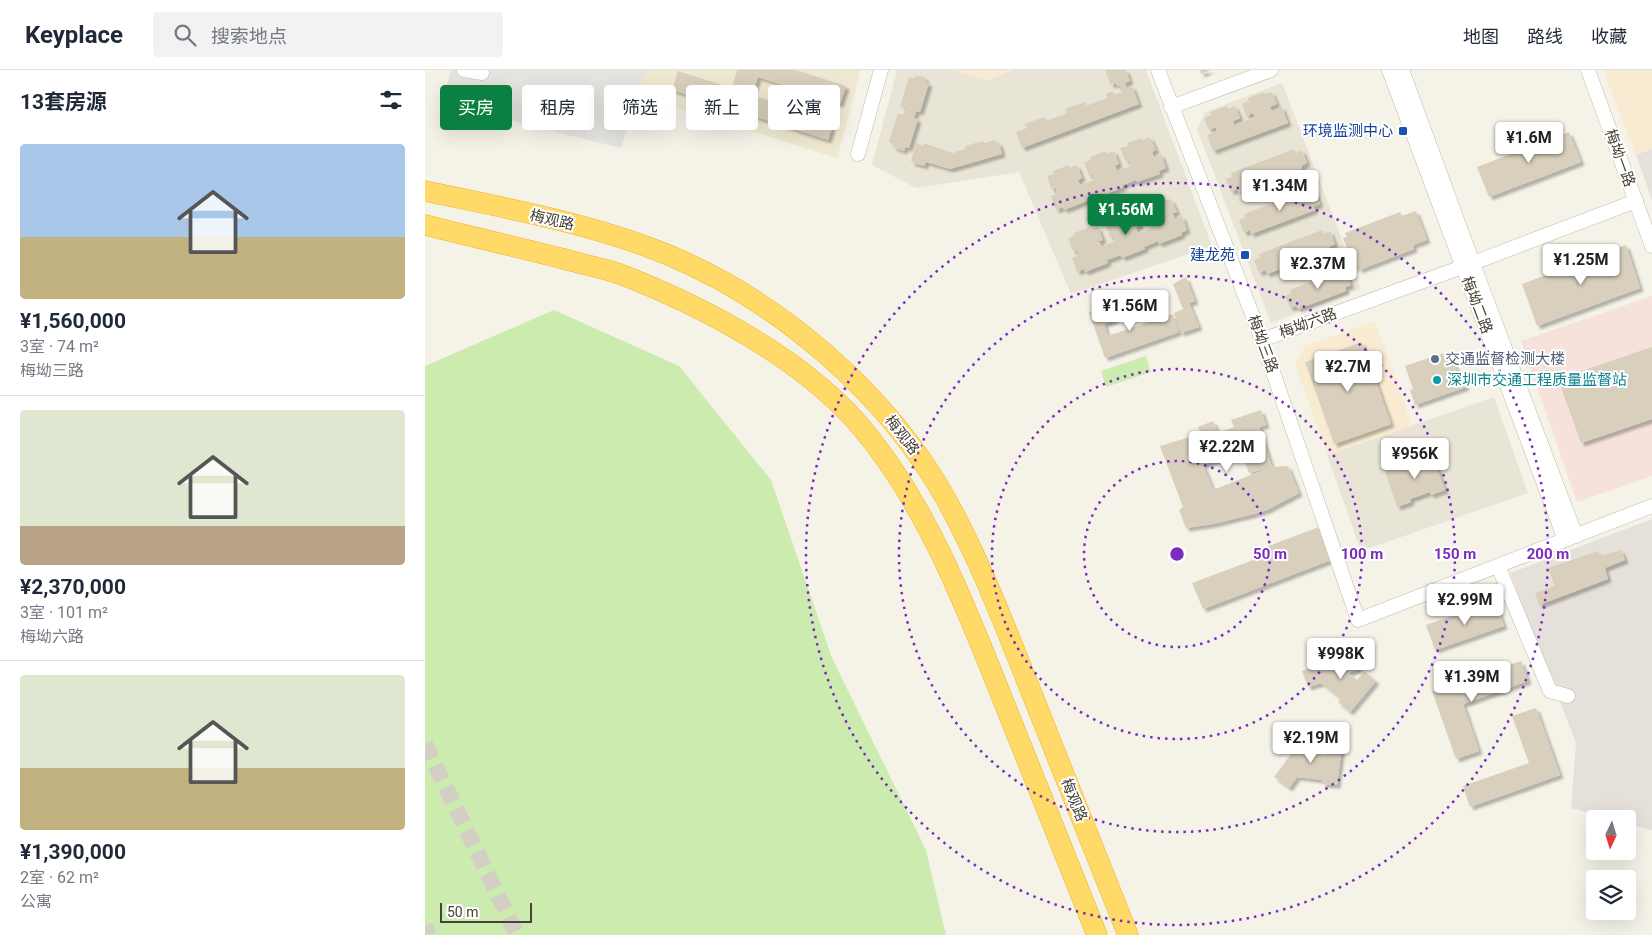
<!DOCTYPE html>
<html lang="zh">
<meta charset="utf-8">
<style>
:root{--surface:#fff;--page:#f2f2f3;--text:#1f2937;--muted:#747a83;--line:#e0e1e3;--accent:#0b8043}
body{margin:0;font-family:Roboto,"Noto Sans SC",sans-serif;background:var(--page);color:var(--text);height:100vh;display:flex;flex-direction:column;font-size:19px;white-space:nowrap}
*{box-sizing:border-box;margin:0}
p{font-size:16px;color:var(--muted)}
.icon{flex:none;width:28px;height:28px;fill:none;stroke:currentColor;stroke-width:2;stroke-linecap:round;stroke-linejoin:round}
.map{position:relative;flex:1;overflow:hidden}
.side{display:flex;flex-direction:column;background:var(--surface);width:425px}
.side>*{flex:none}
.banner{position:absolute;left:15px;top:15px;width:475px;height:45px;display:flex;gap:10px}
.needle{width:32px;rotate:184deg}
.controls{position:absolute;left:1161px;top:740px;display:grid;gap:10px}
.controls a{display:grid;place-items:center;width:50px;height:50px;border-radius:5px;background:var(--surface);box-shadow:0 5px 20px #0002;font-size:25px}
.scale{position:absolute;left:15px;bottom:12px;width:92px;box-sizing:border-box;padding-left:5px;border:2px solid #494336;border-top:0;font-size:14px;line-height:18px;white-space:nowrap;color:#494336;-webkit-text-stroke:4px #fff;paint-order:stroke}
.price{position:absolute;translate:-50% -42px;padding:0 11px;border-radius:5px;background:#fff;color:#222;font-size:16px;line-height:32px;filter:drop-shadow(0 1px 2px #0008)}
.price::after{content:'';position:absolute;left:50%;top:30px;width:15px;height:11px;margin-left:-8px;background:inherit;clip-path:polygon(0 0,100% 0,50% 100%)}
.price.on{background:var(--accent);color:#fff}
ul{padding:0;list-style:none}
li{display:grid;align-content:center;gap:10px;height:265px;padding:0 20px}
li+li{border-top:1px solid var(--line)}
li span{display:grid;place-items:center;height:155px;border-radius:5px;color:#555}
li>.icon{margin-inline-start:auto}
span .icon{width:90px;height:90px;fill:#fffc;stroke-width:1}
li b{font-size:21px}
h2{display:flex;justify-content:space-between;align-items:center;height:60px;padding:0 20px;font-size:21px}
.tag{padding:0 18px;border-radius:5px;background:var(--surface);box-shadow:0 5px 20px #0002;font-size:18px;line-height:45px}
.tag.on{background:var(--accent);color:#fff}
header{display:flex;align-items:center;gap:30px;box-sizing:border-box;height:70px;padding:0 25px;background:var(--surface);border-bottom:1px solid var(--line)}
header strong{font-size:24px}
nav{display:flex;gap:28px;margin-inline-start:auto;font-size:18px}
.search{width:350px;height:45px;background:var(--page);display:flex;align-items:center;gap:12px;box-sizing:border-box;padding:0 18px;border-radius:5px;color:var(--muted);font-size:19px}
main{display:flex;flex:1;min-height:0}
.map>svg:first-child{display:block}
</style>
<header>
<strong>Keyplace</strong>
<div class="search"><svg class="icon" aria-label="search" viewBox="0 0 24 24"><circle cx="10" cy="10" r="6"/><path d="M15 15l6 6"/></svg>搜索地点</div>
<nav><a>地图</a><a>路线</a><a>收藏</a></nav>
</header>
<main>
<section class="side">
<h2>13套房源<svg class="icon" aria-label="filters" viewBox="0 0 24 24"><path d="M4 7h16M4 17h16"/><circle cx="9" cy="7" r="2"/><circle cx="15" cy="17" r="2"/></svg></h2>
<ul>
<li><span style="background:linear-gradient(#a9c7e8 60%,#c2b280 0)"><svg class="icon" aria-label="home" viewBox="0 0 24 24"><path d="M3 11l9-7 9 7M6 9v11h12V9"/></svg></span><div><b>¥1,560,000</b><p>3室 · 74 m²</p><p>梅坳三路</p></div></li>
<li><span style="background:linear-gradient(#dfe7d0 75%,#b9a48a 0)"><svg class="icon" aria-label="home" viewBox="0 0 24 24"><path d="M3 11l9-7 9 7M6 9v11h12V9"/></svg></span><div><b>¥2,370,000</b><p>3室 · 101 m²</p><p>梅坳六路</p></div></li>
<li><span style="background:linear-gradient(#dfe7d0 60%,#c2b280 0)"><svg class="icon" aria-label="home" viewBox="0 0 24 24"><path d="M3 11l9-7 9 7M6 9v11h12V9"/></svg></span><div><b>¥1,390,000</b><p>2室 · 62 m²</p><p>公寓</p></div></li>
</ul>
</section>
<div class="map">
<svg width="1227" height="865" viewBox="0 0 1227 865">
<defs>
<filter id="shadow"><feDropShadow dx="3.5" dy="3.5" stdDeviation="1" flood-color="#0004"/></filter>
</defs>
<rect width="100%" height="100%" fill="#f5f2e8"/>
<!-- residential -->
<g fill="#e9e5d6">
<polygon points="472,0 527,0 562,10 589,0 721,0 787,176 646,224 594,102 491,118 447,95"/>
<polygon points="857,13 936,219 846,253 772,59 780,42"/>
<polygon points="1069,327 1103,423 936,481 902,385"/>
</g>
<!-- commercial -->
<g fill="#f8ebd2">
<polygon points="527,0 589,0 562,10"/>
<polygon points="1178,0 1227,0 1227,79 1211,85"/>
<polygon points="950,251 987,356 902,385 870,294 880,276"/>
</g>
<!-- industrial -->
<g fill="#e5e1da">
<polygon points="1227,79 1227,130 1211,85"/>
<polygon points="1227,449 1227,760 1203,754 1202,749 1186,749 1146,738 1151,673 1085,503"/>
</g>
<!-- education -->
<polygon fill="#efe9d1" points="221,0 436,0 412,88 213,25"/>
<!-- medical -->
<polygon fill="#f6e1db" points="1227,226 1227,406 1152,432 1096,271"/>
<!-- green -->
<g fill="#cbecae">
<polygon points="129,240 254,296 346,410 407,588 501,780 521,865 0,865 0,296"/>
<polygon points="721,286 726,302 681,317 676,301"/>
</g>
<!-- parking -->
<polygon fill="#e6e4e0" points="26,0 221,0 196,78 17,34"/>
<!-- building -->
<g fill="#d8cfbd" fill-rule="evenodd" filter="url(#shadow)">
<polygon points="312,0 371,0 421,16 415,34 333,7 327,25 409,51 403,70 247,20 253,1 307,18"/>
<polygon points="680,0 701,0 705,11 700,13 702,18 707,16 714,34 597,78 591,62 602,58 600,54 619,47 621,51 642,43 640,39 660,32 661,36 682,28 681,24 688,21 689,25 697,22 695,15 692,16 691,13 686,15"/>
<polygon points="775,0 786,0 776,4"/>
<polygon points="491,5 501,8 500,12 504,13 495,42 491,41 489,48 493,49 484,78 480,77 479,81 468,77 469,74 464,72 473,43 478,45 481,38 475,36 484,7 490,8"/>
<polygon points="839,22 840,24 847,22 852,34 845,37 847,41 857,37 863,53 788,81 782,65 792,61 791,57 784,60 779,48 786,45 785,42 802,36 803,39 810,36 815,48 808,51 809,55 830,47 828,43 821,46 817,33 824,31 823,28"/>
<polygon points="1144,62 1156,92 1064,127 1052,97"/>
<polygon points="725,67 731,80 727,82 729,87 736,84 741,98 734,101 735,104 712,112 711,110 698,115 698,117 676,126 675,123 661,129 662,131 639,140 638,137 631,140 626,126 632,124 631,118 627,120 622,106 629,104 628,101 644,95 645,98 652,95 657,108 653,110 655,115 669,110 667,104 664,106 659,92 666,90 665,87 681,81 682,84 689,81 694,94 690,96 692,101 706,96 704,90 701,92 695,78 703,76 702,73 717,68 718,70"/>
<polygon points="570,70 570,73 574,72 577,84 525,99 501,92 499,96 486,92 491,73 499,76 499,73 530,84 529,82 540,79 540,76 558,71 559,73"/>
<polygon points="869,79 871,83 877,80 882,93 876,96 877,99 814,123 812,119 806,122 801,109 807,107 806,103"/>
<polygon points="882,120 883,124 890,121 895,134 888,137 890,140 826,164 825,160 819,163 814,150 820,148 819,144"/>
<polygon points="739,129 740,131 746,129 752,142 748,143 750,149 757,146 762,160 756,163 757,165 734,174 733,171 719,177 720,179 697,188 696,185 682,190 683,193 660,202 659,199 652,202 647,188 654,185 652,180 648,181 643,168 650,165 649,163 665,157 666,159 673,157 678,170 674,171 677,177 690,171 688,166 685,167 680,154 687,151 686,149 702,143 703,145 710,143 715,156 711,157 713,163 727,158 725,152 722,153 717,140 724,138 723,135"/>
<polygon points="991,141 1002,170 988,175 989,179 934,200 933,196 929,198 918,168 922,167 920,163 975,142 977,146"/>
<polygon points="897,160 899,164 905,161 910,174 904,177 905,180 842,204 840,200 834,203 829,190 835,188 834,184"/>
<polygon points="1201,175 1215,218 1112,256 1097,214"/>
<polygon points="913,201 915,204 921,202 926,215 920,217 921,221 873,239 871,236 865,238 860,226 866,223 865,220"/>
<polygon points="761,207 770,231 764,233 774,257 756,263 749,243 758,239 748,214"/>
<polygon points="684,235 690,250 679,254 683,266 748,244 754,262 680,288 664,242"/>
<polygon points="937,272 966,354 909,374 880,292"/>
<polygon points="1227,277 1227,349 1156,373 1133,309"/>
<polygon points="1025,281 1033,304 1036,303 1041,317 990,335 985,320 988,319 980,296"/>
<path d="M836 340 841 355 834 357 847 397 863 396 874 423 842 440 825 445 788 454 761 458 754 440 758 437 735 376 768 366 770 373 778 370 773 357 788 351 793 363 809 357 806 350ZM816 382 824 403 846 397 788 420 778 395Z"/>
<polygon points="1007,384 1020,420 1006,425 1005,422 985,429 986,432 972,437 960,401"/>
<polygon points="894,457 906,490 778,539 767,513 834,488 830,481"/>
<polygon points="1196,480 1200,490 1180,498 1183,509 1114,535 1110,523 1130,516 1123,498 1173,481 1176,486"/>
<polygon points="1070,531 1079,556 1010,580 1001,555"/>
<polygon points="928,582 934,599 923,603 932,610 939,601 951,611 925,642 913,632 916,629 896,613 883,617 877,601"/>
<polygon points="1096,591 1103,611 1038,634 1054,681 1031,689 1007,621"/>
<polygon points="1111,638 1135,705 1045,737 1038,716 1104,693 1087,646"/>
<polygon points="881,664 896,674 889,684 900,685 901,674 917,675 912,715 897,714 897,710 872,707 864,718 849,707"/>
</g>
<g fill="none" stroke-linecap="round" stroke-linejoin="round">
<!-- major-tunnel -->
<g stroke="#d3cfc4" stroke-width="16" stroke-dasharray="16 8" stroke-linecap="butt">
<polyline points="0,674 92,865"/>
<polyline points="0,856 4,865"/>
</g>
<!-- minor casing -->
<g stroke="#c1bbaa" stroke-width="15">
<g id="minor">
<polyline points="39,0 57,3"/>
<polyline points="733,0 837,270 933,550 1227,436"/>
<polyline points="964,0 1140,470"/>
<polyline points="977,0 1059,223 1151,466"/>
<polyline points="1163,0 1227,176"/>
<polyline points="746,37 846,0"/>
<polyline points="433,84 456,0"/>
<polyline points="837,270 1048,193 1211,131"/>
<polyline points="1073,496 1125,621 1143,626"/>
</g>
</g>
<!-- highway casing -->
<g stroke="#e8b42f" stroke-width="21">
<g id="highway">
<path d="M0 121C80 138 165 153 241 184 353 230 463 324 522 431 557 494 582 562 609 629 640 707 671 786 703 865"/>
<path d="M0 155C46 167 93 177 139 189 157 194 177 198 195 204 280 237 383 291 441 363 504 440 541 538 578 630 609 708 641 787 672 865"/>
</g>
</g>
<!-- minor -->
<use href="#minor" stroke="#fff" stroke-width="14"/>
<!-- highway -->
<use href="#highway" stroke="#ffda69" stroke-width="20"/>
</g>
<!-- distance rings -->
<g fill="none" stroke="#7b2cbf" stroke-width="2.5" stroke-dasharray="2.5 5">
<circle cx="752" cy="484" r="93"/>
<circle cx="752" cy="484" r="185"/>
<circle cx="752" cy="484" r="278"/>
<circle cx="752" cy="484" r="371"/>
</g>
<!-- markers -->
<g fill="#1a4fb4" stroke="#fff" stroke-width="2">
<rect x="973" y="56" width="10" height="10" rx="2.5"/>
<rect x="815" y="180" width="10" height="10" rx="2.5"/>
</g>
<circle fill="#5c6f8a" stroke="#fff" stroke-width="2" cx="1010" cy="289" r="5"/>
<circle fill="#0f9aa8" stroke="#fff" stroke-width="2" cx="1012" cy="310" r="5"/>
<g text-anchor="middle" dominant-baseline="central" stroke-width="4" stroke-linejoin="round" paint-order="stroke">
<!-- transit labels -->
<g font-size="15" fill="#164399" stroke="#fff" text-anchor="end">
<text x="968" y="61">环境监测中心</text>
<text x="810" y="185">建龙苑</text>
</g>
<!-- street labels -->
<g font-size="15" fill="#494336" stroke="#fff">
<text transform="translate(1195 88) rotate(70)">梅坳一路</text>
<text transform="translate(127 150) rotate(13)">梅观路</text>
<text transform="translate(1052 235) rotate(69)">梅坳二路</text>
<text transform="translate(883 253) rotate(-20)">梅坳六路</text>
<text transform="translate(838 274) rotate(70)">梅坳三路</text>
<text transform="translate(477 365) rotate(52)">梅观路</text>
<text transform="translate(649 730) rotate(68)">梅观路</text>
</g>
<!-- service labels -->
<g font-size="15" fill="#4e5e75" stroke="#fff" text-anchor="start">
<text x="1020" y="289">交通监督检测大楼</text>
</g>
<!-- culture labels -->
<g font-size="15" fill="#0d838f" stroke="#fff" text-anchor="start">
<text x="1022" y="310">深圳市交通工程质量监督站</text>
</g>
</g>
<circle cx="752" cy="484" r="8" fill="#7b2cbf" stroke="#fff" stroke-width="2.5"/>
<g font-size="15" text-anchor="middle" font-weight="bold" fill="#7b2cbf" stroke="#fff" stroke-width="4" stroke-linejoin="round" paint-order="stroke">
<text x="845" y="489">50 m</text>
<text x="937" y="489">100 m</text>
<text x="1030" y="489">150 m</text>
<text x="1123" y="489">200 m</text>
</g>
</svg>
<div class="controls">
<a><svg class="needle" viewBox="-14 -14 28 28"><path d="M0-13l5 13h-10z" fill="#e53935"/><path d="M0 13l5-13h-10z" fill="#747a83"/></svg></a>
<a><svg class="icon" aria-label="layers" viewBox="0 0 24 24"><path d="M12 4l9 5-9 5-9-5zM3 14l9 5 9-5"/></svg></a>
</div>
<div class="scale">50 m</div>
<b class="price" style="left:1104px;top:94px">¥1.6M</b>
<b class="price" style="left:855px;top:142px">¥1.34M</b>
<b class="price on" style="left:701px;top:166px">¥1.56M</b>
<b class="price" style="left:1156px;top:216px">¥1.25M</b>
<b class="price" style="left:893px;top:220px">¥2.37M</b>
<b class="price" style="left:705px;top:262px">¥1.56M</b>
<b class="price" style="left:923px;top:323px">¥2.7M</b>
<b class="price" style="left:802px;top:403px">¥2.22M</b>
<b class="price" style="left:990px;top:410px">¥956K</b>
<b class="price" style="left:1040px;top:556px">¥2.99M</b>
<b class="price" style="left:916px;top:610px">¥998K</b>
<b class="price" style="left:1047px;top:633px">¥1.39M</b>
<b class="price" style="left:886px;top:694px">¥2.19M</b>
<div class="banner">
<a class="tag on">买房</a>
<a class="tag">租房</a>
<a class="tag">筛选</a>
<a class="tag">新上</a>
<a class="tag">公寓</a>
</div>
</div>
</main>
